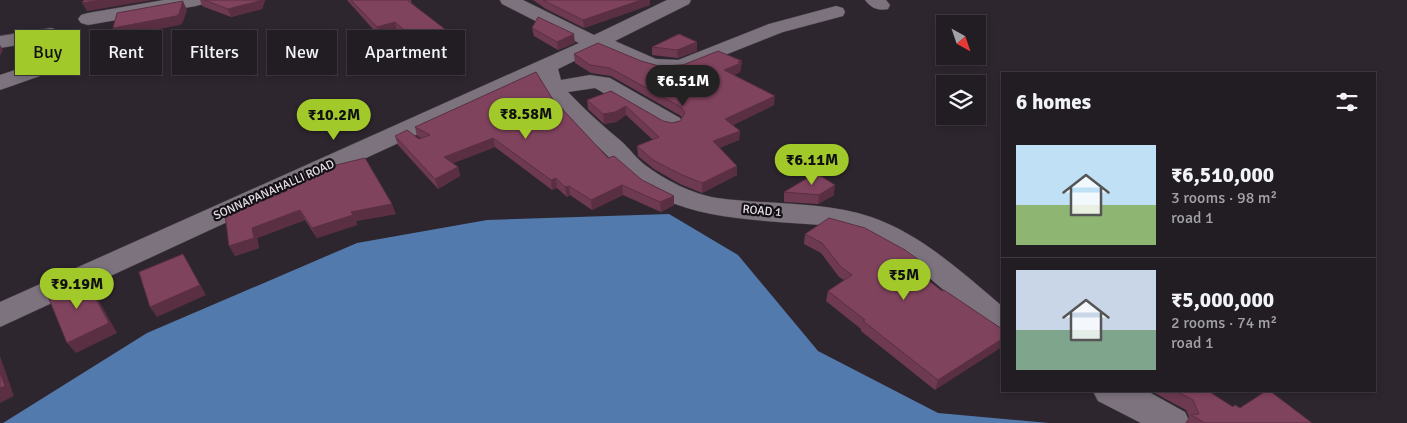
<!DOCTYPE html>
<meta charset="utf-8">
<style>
:root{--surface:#221c23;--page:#2a252b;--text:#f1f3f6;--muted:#a2a1a6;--line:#3f3a41;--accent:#a1c92a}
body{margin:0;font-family:Signika,sans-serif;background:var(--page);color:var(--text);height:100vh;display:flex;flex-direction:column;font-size:19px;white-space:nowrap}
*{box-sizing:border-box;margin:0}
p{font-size:16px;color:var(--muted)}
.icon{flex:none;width:28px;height:28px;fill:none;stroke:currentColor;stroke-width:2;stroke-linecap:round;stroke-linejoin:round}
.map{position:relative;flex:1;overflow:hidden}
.sheet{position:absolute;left:1001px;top:72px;width:375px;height:320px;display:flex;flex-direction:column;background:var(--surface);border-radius:0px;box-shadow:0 2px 8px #0003,0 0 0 1px var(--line)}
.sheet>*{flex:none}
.guide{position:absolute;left:15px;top:30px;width:475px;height:45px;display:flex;gap:10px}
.needle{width:32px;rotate:140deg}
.tools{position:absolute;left:936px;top:15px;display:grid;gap:10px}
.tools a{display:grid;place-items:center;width:50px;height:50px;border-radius:0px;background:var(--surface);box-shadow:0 2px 8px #0003,0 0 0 1px var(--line);font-size:25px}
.price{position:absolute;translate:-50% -42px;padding:0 11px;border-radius:18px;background:var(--accent);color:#111;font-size:16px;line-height:32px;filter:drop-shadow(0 1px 2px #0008)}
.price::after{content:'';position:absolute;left:50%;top:30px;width:15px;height:11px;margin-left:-8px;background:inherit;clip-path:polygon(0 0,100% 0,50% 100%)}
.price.on{background:#222;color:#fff}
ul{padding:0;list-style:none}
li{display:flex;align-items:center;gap:15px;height:125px;padding:0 15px}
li+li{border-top:1px solid var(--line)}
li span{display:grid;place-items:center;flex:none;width:140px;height:100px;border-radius:0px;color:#555}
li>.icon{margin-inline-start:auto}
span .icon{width:60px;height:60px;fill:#fffc;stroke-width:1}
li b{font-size:21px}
h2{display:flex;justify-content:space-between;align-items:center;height:60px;padding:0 15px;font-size:21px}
.tag{padding:0 18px;border-radius:0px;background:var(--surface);box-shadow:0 2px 8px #0003,0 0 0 1px var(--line);font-size:18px;line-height:45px}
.tag.on{background:var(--accent);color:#111}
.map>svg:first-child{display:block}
</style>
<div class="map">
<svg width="1407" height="423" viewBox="0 0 1407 423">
<rect width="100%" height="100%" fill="#2e262f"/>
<!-- water -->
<polygon fill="#527aac" points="669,214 738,255 818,351 938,413 1049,423 3,423 147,333 357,243 487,220"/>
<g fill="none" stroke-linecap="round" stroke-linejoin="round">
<!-- minor casing -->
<g stroke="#484149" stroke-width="1">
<g id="minor">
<polygon points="164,0 205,0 203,4 196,6 88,25 81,23 78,19 81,15 88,13"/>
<path d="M500 0H523L594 35 667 0H691L689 4 615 41 656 59 678 60 769 24 836 6 843 8 845 12 843 16 783 32 682 72 660 73 642 68 599 49 558 69 561 80 590 75 610 78 680 118 684 123 680 128 672 130 664 128 595 88 568 92C585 110 602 125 621 141 629 148 636 158 645 165 665 180 692 194 717 198 768 205 822 201 871 217 921 234 963 273 1002 306V336C978 331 959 302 940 287 909 260 874 236 835 226 780 221 713 222 663 199 635 186 617 164 595 144 574 126 548 105 539 78L0 327V302L579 43 502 4Z"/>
<path d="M865 0H886L890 5 888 9C878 11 871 8 865 0Z"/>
<polygon points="51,28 58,30 61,34 40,76 0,90 0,75 24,67 37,42 0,48 0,36"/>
<polygon points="1093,391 1147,391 1185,412 1190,423 1141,423 1098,401"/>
</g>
</g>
<!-- minor -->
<use href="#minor" fill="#7c737e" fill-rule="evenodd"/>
</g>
<!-- wall -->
<g fill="#6e3a51">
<polygon points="200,0 265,0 262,9 231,17 202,6"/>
<polygon points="347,0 411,0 412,4 446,30 447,36 458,53 433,62 397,31 379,36"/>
<polygon points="533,0 650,0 650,5 584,28 546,9"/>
<polygon points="532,28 575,43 558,50 534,36"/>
<polygon points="697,42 697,51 678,58 652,55 652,47"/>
<polygon points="574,54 641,61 659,66 742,61 740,72 734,75 774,105 733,125 740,131 739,140 719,148 737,175 702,193 680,184 654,169 638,156 637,146 653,140 626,115 616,122 604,124 588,109 587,100 611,91 663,121 672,123 680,121 682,118 681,116 611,76 591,73 575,63"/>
<polygon points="552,98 608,158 642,180 674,196 674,205 661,212 623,195 592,210 570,195 567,197 557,188 552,190 495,147 453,163 458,167 460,176 438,189 398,145 395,136 419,139 421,138 417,136 415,127"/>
<polygon points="284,186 396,214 356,221 357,225 317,238 305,220 257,238 259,248 235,256 287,191"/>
<polygon points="784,192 834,195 818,204 784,202"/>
<polygon points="805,234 916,270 916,271 942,291 1002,329 935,390 861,331 861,329 826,301 828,291 844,280 839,277 821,253 804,244"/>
<polygon points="1151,391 1208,391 1233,407 1312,423 1185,423 1189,417 1186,410"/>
</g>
<!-- shaded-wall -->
<g fill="#5a2f42">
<polygon points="102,0 153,0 87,11 82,3"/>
<polygon points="260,0 265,0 262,9 231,17 228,9"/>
<polygon points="641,0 650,0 650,5 584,28 583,20"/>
<polygon points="183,1 187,10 183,22 180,25 118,37 113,28"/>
<polygon points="395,22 397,31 379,36 377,27"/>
<polygon points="446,30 448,38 442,31"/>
<polygon points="574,34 575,43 558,50 557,42"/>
<polygon points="697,42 697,51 678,58 677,50"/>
<polygon points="456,44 458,53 433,62 431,53"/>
<polygon points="0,45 3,50 0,56"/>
<polygon points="742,61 740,72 724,79 724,70"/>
<polygon points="775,96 774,105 725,129 725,119"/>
<polygon points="626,106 626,115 616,122 604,124 603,114"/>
<polygon points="740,131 739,140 713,150 713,141"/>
<polygon points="493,138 495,147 446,166 444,157"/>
<polygon points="737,166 737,175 702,193 702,183"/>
<polygon points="458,167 460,176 438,189 435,179"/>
<polygon points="556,178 557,188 552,190 551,180"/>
<polygon points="622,185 623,195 592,210 591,200"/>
<polygon points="835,185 834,195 818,204 819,195"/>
<polygon points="569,186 570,195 567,197 565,187"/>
<polygon points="674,196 674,205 661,212 660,202"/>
<polygon points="392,204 396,214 356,221 357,225 317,238 312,228 351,212"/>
<polygon points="300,210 305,220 257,238 259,248 235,256 229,246 252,228"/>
<polygon points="183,254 206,295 157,317 150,307"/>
<polygon points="919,260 916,270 908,277 911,267"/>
<polygon points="84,277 91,287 117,333 76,353 67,343"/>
<polygon points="1002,339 1002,347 935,390 938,380"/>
<polygon points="0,356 14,396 0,403"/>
</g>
<!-- building -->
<g fill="#80435e" stroke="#5a2f42">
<polygon points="84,0 102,0 82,3"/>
<polygon points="204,0 260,0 259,1 228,9"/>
<polygon points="351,0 407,0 446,30 442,31 456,44 431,53 395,22 377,27"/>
<polygon points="543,0 641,0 583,20"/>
<polygon points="183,1 179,14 176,16 113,28 117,13"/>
<polygon points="538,17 574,34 557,42 532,28"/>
<polygon points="679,34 697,42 677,50 652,47"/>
<polygon points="598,43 641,61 659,66 683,65 718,51 742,61 738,62 741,63 724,70 775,96 725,119 740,131 713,141 737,166 702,183 680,174 653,160 637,146 659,137 626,106 615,112 603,114 587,100 611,91 663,121 672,123 680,121 685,113 681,107 610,68 590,65 574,54"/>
<polygon points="536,72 552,98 608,158 614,156 642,180 674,196 660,202 622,185 591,200 569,186 565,187 556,178 551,180 493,138 444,157 458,167 435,179 395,136 407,130 419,139 430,135 415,127"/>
<polygon points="365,158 392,204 351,212 353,215 312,228 300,210 252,228 254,238 229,246 225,214 287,191 284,186 324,168"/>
<polygon points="816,173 835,185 819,195 784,192"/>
<polygon points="829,218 865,228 905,250 919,260 911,267 942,291 944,290 1002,329 1002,339 938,380 863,321 865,320 828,291 852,275 841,267 822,243 805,234"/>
<polygon points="183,254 200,285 150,307 139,272"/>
<polygon points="84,277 109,323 67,343 47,294"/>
<polygon points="0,372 5,386 0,388"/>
<polygon points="1176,391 1208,391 1233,407 1235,405 1240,408 1266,391 1270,391 1312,423 1205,423 1191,415 1199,414 1193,400"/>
</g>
<g text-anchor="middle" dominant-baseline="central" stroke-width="4.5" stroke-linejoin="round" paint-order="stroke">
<!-- street labels -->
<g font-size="12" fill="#e5e0e7" stroke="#141015">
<text transform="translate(274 190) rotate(-24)">SONNAPANAHALLI ROAD</text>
<text transform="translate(762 211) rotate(5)">ROAD 1</text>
</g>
</g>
</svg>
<div class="tools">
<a><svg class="needle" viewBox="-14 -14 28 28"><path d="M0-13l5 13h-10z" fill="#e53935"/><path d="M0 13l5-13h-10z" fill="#a2a1a6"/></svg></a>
<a><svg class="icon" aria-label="layers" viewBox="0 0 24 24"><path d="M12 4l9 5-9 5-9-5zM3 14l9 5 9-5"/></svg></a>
</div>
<b class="price on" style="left:683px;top:107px">₹6.51M</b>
<b class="price" style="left:526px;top:140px">₹8.58M</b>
<b class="price" style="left:334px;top:141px">₹10.2M</b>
<b class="price" style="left:812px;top:186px">₹6.11M</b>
<b class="price" style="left:904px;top:301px">₹5M</b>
<b class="price" style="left:77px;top:310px">₹9.19M</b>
<div class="guide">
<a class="tag on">Buy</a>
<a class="tag">Rent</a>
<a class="tag">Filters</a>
<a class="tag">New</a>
<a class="tag">Apartment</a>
</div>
<section class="sheet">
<h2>6 homes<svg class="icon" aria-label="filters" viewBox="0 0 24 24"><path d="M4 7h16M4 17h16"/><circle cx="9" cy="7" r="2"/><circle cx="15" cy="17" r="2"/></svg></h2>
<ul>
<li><span style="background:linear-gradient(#bfe0f5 60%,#8fb573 0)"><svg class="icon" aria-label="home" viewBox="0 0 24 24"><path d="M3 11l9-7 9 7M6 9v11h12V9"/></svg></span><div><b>₹6,510,000</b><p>3 rooms · 98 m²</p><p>road 1</p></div></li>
<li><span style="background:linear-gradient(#c9d6e8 60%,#7fa58c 0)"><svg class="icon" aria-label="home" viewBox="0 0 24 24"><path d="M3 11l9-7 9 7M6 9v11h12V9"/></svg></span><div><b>₹5,000,000</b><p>2 rooms · 74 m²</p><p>road 1</p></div></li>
</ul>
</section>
</div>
